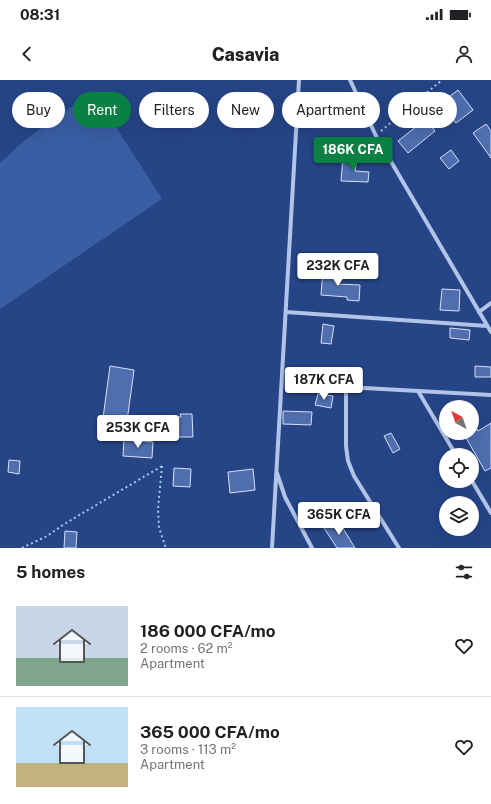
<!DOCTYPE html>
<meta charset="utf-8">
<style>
:root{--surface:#fff;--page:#f6f6f6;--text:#202124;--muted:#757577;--line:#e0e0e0;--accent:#0b8043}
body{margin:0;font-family:"Public Sans",sans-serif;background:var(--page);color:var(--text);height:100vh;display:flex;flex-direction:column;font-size:15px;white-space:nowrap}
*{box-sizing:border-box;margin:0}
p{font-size:13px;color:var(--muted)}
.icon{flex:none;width:22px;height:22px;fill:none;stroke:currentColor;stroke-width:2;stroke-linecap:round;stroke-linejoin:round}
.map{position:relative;height:468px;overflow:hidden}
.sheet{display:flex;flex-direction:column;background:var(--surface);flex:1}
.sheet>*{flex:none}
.banner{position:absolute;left:12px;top:12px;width:467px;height:36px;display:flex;gap:8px}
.needle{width:26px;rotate:320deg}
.buttons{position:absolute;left:439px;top:320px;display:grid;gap:8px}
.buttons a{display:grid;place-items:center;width:40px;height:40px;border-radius:50%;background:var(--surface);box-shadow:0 4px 16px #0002;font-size:20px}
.price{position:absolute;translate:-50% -34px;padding:0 9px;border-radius:4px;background:#fff;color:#222;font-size:13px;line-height:26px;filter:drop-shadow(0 1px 2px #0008)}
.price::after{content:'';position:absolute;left:50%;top:24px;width:12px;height:9px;margin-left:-6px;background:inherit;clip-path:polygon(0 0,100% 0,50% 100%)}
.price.active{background:var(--accent);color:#fff}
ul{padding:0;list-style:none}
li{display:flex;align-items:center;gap:12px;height:100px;padding:0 16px}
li+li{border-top:1px solid var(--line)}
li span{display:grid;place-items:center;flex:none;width:112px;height:80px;border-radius:0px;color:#555}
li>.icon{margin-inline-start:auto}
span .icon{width:48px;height:48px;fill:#fffc;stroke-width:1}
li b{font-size:17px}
h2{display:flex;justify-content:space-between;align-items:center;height:48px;padding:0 16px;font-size:17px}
.tag{padding:0 14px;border-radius:18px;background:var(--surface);box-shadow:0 4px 16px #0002;font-size:14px;line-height:36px}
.tag.active{background:var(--accent);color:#fff}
.status{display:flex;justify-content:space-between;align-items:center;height:28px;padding:0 20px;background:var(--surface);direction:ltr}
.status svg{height:11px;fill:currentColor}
header{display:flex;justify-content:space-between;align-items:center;height:52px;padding:0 16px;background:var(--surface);font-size:18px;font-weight:800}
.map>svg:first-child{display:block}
</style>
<div class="status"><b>08:31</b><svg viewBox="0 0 49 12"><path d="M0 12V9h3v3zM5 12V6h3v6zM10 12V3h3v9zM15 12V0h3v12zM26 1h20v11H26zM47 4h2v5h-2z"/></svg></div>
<header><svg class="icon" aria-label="back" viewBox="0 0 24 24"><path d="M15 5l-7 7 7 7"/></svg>Casavia<svg class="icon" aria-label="person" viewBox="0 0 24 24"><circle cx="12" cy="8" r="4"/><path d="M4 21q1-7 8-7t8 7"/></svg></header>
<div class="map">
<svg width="491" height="468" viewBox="0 0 491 468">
<rect width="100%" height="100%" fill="#264587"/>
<!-- green -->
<polygon fill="#3a5da4" points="93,11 162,119 0,229 0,83 24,61"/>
<!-- building -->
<g fill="#4e6eaf" stroke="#d5e1f7">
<polygon points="458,10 473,30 456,43 443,28 449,23 446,19"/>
<polygon points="426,39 435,51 408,73 398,61"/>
<polygon points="486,44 491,51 491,78 473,53"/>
<polygon points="451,70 459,81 449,89 440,78"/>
<polygon points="343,76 357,77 355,91 369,92 368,102 341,101"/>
<polygon points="323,189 337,190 336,204 360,205 359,221 347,220 347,217 321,215"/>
<polygon points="442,209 460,210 459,231 440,230"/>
<polygon points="323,244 334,246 331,264 321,263"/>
<polygon points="450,248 470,250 469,260 450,258"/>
<polygon points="110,286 134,290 125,356 101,353"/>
<polygon points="475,286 491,287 491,297 475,297"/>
<polygon points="318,314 333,316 331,328 315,325"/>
<polygon points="283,331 312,332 311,345 283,344"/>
<polygon points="180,334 192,334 193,357 170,357 170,337 181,337"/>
<polygon points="491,343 491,388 485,391 465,356 477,349 478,351"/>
<polygon points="391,353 400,369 393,373 384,356"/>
<polygon points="124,359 153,362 152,378 123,376"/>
<polygon points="9,380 20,381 19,394 8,392"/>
<polygon points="174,388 191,389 190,407 173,406"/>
<polygon points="253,389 255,410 230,413 228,392"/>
<polygon points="338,440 355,468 337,468 324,448"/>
<polygon points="65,451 77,452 76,468 64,468"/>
</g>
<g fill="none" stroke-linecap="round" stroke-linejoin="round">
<!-- path -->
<g stroke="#b2c4e9" stroke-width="2" stroke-dasharray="2 3" stroke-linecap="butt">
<polyline points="381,51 442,0"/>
<polyline points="162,386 158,429 159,448 166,468"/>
<polyline points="22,468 47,456 66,443 162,386"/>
</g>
<!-- street -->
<g stroke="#b2c4e9" stroke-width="4">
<polyline points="350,0 376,56 491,252"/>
<polyline points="286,232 487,246"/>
<polyline points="479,232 491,223"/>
<polyline points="418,311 456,375"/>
<polyline points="277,393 285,417 312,468"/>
<polyline points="472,401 491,433"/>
<polyline points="272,468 299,0"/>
<polyline points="399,468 354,396 348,381 346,366 346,307 491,315"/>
</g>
</g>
</svg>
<div class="buttons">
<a><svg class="needle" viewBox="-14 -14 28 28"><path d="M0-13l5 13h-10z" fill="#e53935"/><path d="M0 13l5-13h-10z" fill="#757577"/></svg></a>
<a><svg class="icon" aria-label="locate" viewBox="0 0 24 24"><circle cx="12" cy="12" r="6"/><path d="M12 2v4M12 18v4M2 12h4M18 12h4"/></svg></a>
<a><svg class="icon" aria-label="layers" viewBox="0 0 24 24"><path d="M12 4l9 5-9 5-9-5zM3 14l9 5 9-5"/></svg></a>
</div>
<b class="price active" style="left:353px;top:91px">186K CFA</b>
<b class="price" style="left:338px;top:207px">232K CFA</b>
<b class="price" style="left:324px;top:321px">187K CFA</b>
<b class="price" style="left:138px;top:369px">253K CFA</b>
<b class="price" style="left:339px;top:456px">365K CFA</b>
<div class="banner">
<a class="tag">Buy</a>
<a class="tag active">Rent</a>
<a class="tag">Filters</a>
<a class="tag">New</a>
<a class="tag">Apartment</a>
<a class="tag">House</a>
</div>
</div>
<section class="sheet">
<h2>5 homes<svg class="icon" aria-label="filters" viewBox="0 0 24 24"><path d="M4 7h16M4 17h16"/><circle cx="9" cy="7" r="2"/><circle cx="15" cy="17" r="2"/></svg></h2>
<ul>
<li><span style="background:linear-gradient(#c9d6e8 65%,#7fa58c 0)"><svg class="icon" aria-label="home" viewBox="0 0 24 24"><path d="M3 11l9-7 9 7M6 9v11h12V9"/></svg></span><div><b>186 000 CFA/mo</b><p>2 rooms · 62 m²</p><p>Apartment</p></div><svg class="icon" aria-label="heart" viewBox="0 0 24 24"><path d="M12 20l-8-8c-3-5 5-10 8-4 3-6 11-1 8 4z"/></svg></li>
<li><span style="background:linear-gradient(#bfe0f5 70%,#c2b280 0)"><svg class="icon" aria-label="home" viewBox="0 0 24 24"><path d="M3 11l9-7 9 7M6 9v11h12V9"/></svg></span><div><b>365 000 CFA/mo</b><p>3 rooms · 113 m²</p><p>Apartment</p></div><svg class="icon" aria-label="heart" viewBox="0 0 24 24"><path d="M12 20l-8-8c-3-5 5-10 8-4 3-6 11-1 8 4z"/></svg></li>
</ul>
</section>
